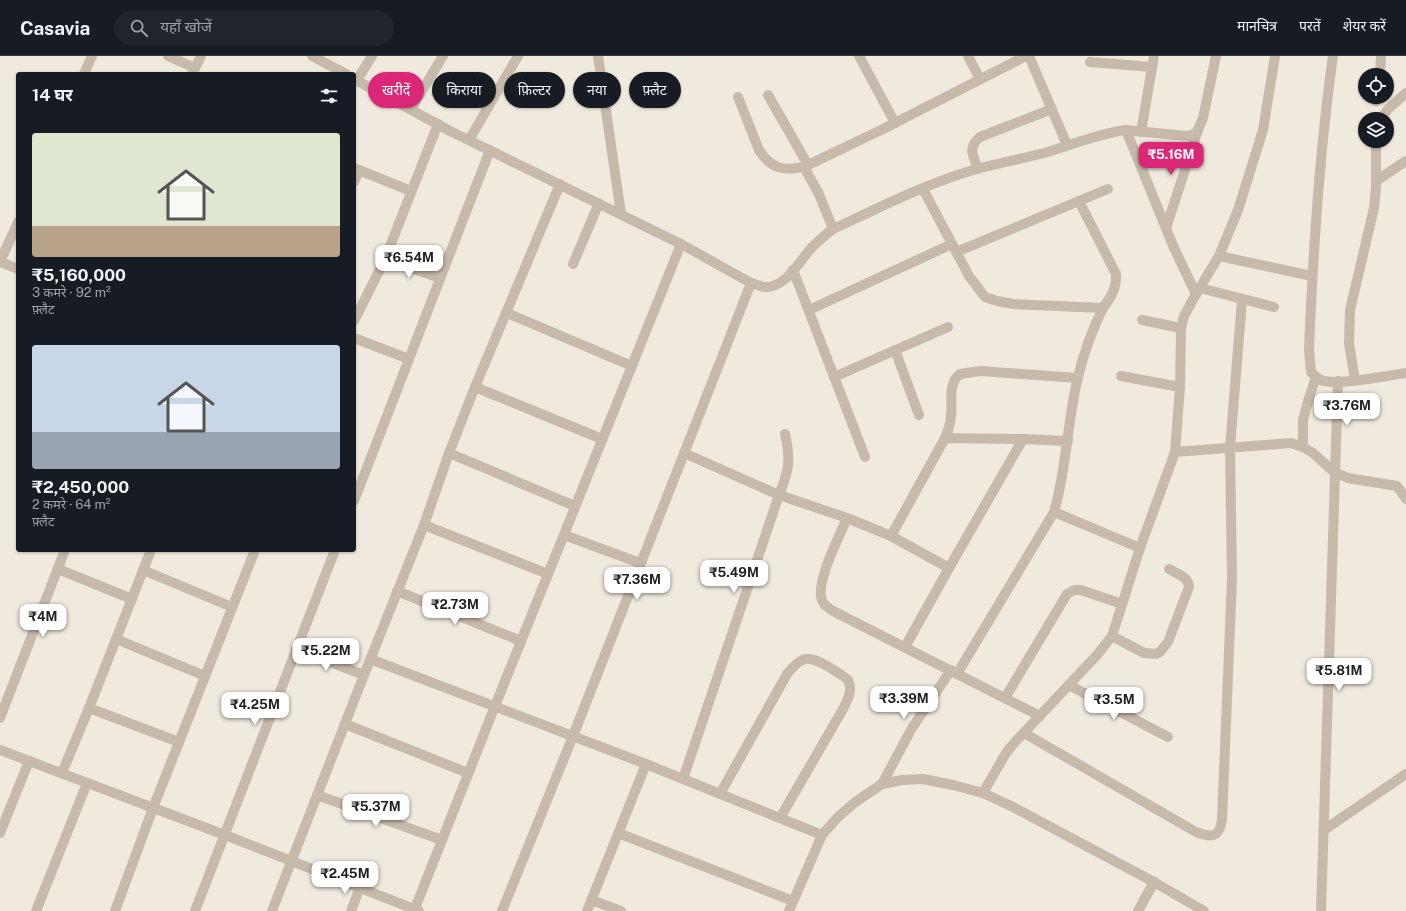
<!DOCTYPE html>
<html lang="hi">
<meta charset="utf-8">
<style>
:root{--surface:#171b24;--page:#20242c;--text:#f1f3f6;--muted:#9ea1a6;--line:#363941;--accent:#db2777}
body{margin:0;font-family:"Public Sans","Noto Sans Devanagari",sans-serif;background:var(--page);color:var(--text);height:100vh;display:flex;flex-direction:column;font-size:15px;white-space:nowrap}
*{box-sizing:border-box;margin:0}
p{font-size:13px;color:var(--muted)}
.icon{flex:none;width:22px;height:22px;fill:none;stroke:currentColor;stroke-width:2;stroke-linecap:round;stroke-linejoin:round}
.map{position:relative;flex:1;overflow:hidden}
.sheet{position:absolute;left:16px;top:16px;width:340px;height:480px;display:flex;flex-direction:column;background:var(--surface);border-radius:4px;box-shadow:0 1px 3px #0004}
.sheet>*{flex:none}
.banner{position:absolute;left:368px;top:16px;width:380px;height:36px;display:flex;gap:8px}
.tools{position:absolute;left:1358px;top:12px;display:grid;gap:8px}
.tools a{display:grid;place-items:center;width:36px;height:36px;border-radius:50%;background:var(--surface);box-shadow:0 1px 3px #0004;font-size:20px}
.price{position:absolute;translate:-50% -34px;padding:0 9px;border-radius:8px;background:#fff;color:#222;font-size:13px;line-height:26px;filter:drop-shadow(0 1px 2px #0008)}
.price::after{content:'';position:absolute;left:50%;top:24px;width:12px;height:9px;margin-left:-6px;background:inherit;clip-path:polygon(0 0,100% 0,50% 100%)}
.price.active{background:var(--accent);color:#fff}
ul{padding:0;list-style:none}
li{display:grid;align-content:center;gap:8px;height:212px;padding:0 16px}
li span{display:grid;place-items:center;height:124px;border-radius:4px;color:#555}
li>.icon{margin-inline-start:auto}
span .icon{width:72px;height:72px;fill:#fffc;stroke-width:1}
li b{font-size:17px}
h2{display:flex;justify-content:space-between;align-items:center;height:48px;padding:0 16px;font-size:17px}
.tag{padding:0 14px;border-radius:18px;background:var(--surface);box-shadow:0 1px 3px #0004;font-size:14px;line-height:36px}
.tag.active{background:var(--accent);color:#fff}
header{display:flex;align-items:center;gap:24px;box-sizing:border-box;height:56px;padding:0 20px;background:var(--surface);border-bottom:1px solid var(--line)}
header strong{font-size:19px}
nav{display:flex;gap:22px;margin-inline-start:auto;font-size:14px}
.search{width:280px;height:36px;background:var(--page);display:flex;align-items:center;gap:10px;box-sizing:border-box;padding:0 14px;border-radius:22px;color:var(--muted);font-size:15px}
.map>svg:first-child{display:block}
</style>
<header>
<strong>Casavia</strong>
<div class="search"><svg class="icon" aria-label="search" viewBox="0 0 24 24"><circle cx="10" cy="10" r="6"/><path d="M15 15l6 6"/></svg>यहाँ खोजें</div>
<nav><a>मानचित्र</a><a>परतें</a><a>शेयर करें</a></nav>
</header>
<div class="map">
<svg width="1406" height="855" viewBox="0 0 1406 855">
<rect width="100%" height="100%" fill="#f0e9de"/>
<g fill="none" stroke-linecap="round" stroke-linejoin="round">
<!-- street -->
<g stroke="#c8baab" stroke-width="10">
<polyline points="168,0 195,12"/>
<polyline points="312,0 346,18"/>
<polyline points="598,0 621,158"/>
<polyline points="859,0 895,67"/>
<polyline points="968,0 980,23"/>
<polyline points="1029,0 1067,89"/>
<path d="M1333 0C1319 97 1313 196 1309 294L1311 316C1315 320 1318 324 1324 325 1343 329 1385 320 1406 317"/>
<polyline points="1090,6 1152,11"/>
<polyline points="84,18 92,0"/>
<polyline points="192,18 201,0"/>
<polyline points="1380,19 1381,0"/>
<path d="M354 23 452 76 681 188 751 227C755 228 759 230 763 231 784 233 797 209 808 196 815 187 824 180 833 173 877 153 921 130 967 116 992 108 1018 104 1044 97 1071 89 1097 78 1126 74L1176 79 1189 80 1194 78 1198 74 1203 62 1216 0"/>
<polyline points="357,24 372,0"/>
<polyline points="768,39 808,109"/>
<path d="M738 41 759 94C771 113 783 115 804 111L883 73 1026 0"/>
<polyline points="1376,45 1377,41"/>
<polyline points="411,53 443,0"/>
<polyline points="1381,63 1388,53 1406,37"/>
<polyline points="1126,74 1174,192 1196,238 1219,200 1312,220"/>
<polyline points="1141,76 1154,0"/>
<polyline points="469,84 518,0"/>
<polyline points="804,111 819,138 833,173"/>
<polyline points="354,112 411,135"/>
<path d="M978 113C973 99 967 92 980 81L1052 53"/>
<polyline points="1376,125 1406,105"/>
<polyline points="354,126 359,114"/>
<path d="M923 133 969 220 985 241 997 245 1013 248 1103 252C1111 241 1117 232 1116 218L1079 145"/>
<polyline points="1166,172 1198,74"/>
<polyline points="956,196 1108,133"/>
<polyline points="1219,200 1238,154 1263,74 1275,0"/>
<polyline points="385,203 440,222"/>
<polyline points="0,206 18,166"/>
<polyline points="0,206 18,213"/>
<polyline points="573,208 599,147"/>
<polyline points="793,214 865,401"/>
<polyline points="1200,232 1274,251"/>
<polyline points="809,254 952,188"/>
<polyline points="507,257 632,310"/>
<polyline points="1142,264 1181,272 1180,331 1175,396"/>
<polyline points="354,265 385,203 438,68"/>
<polyline points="1181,272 1184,260 1196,238"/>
<polyline points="354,282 409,303"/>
<polyline points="895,294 919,359"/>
<polyline points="1121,320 1180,331"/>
<polyline points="834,321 948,271"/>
<polyline points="1355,324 1349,287 1350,254 1374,152 1376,132 1376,85"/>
<polyline points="475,331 560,128"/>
<path d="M785 378C791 404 789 415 779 439L847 462C840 479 815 527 822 544 824 550 830 553 835 556L1040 660"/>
<path d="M945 382C948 375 950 369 951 361 953 346 947 328 960 318L980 315 1077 322"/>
<polyline points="1303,391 1303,364 1309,342 1316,321"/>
<polyline points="449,397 575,450"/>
<polyline points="354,445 490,94"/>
<polyline points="1054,456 1140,492"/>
<polyline points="847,462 891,480 949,512 905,591"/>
<polyline points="424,469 548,518"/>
<polyline points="564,479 640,507"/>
<polyline points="891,480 945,382 1023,383"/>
<polyline points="949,512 1023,383 1068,385"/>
<polyline points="58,513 132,543"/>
<polyline points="143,514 232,551"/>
<polyline points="397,535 521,585"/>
<path d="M1112 580 1144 597 1156 598 1160 596 1168 586 1189 531C1189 521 1177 518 1169 513"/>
<polyline points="116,583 205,620"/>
<polyline points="296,593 364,619"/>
<polyline points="370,603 646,708 822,779 789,855"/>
<path d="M957 618 1054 456C1067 412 1067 365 1078 321 1084 296 1092 274 1103 252"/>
<polyline points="1069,629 1168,681"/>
<polyline points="1005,642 1067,538 1074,534 1081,534 1122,548"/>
<polyline points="89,652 179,686"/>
<polyline points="0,662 65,494"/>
<polyline points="345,668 468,717"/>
<path d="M1024 677 1196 776C1212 782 1219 782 1222 764L1232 522 1230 391 1242 244"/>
<polyline points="0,694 225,779 419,855"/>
<polyline points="62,717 89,652 151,494"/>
<polyline points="683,723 779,439 684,397"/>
<polyline points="882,728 912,672 951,614"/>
<polyline points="983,737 1006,697 1015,686 1097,599 1112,580 1140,492 1175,396 1291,387 1303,391 1313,397 1334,416 1348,422 1397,430 1406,443"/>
<path d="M720 738 787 618C801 601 807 598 827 610 834 614 841 618 848 624 853 634 848 643 843 653L780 762"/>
<polyline points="317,739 442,784"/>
<polyline points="1324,774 1406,718"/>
<polyline points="0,777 29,705"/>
<polyline points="618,777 793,845"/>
<polyline points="822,779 837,762 854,747 882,728 902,724 923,723 953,729 983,737 1013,751 1154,826 1204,855"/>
<polyline points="591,844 621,855"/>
<polyline points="36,855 87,727"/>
<polyline points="115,855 153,752 255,494"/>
<polyline points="195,855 335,494"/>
<polyline points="272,855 364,619 424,469 449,397 475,331 602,383"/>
<polyline points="351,855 360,831"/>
<polyline points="414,855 495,650 681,188"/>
<polyline points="502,855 573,680 751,227"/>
<polyline points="587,855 646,708"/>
<polyline points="1138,855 1154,826"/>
<polyline points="1321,855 1338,325"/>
</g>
</g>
</svg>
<div class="tools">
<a><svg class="icon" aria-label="locate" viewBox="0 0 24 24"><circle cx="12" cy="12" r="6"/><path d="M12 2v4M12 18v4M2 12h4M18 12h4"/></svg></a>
<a><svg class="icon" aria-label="layers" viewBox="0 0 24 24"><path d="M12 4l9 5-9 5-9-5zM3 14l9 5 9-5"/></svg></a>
</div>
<b class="price active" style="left:1171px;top:120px">₹5.16M</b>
<b class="price" style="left:409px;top:223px">₹6.54M</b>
<b class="price" style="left:1347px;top:371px">₹3.76M</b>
<b class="price" style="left:734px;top:538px">₹5.49M</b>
<b class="price" style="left:637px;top:545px">₹7.36M</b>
<b class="price" style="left:455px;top:570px">₹2.73M</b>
<b class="price" style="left:43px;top:582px">₹4M</b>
<b class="price" style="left:326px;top:616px">₹5.22M</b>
<b class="price" style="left:1339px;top:636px">₹5.81M</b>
<b class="price" style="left:904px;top:664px">₹3.39M</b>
<b class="price" style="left:1114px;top:665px">₹3.5M</b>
<b class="price" style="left:255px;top:670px">₹4.25M</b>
<b class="price" style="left:376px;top:772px">₹5.37M</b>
<b class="price" style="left:345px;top:839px">₹2.45M</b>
<div class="banner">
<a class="tag active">खरीदें</a>
<a class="tag">किराया</a>
<a class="tag">फ़िल्टर</a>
<a class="tag">नया</a>
<a class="tag">फ़्लैट</a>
</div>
<section class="sheet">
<h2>14 घर<svg class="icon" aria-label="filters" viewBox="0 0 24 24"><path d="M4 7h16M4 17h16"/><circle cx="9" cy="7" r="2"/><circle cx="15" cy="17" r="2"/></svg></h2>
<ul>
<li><span style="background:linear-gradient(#dfe7d0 75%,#b9a48a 0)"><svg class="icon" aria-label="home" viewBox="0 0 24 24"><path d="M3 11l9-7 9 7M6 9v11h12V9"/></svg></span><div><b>₹5,160,000</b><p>3 कमरे · 92 m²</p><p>फ़्लैट</p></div></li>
<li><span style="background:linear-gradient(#c9d6e8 70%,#9aa5b1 0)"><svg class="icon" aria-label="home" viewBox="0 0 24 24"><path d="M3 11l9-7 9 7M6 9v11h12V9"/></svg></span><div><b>₹2,450,000</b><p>2 कमरे · 64 m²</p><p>फ़्लैट</p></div></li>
</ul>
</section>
</div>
